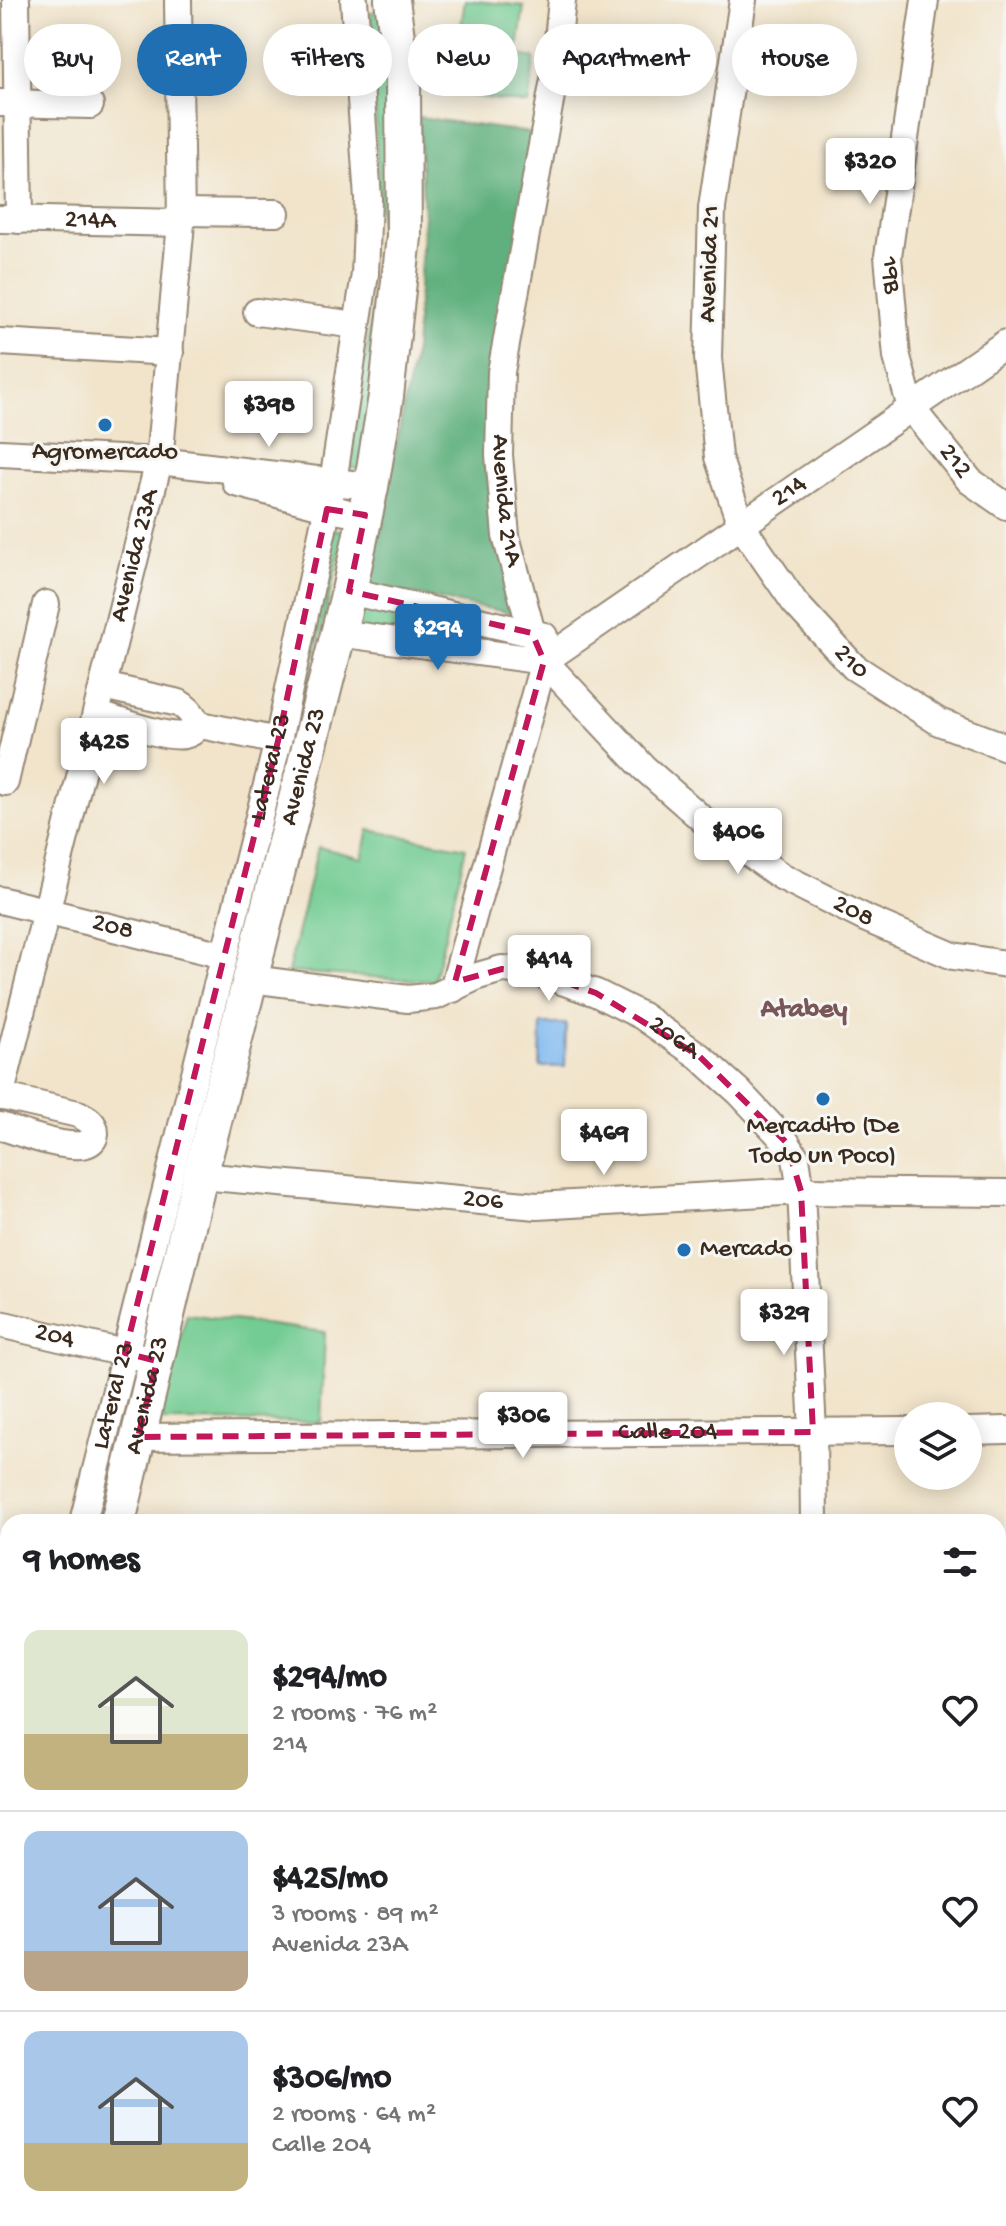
<!DOCTYPE html>
<meta charset="utf-8">
<style>
:root{--surface:#fff;--page:#f6f6f6;--text:#202124;--muted:#757577;--line:#e0e0e0;--accent:#1f6fb2}
body{margin:0;font-family:"Gochi Hand",sans-serif;background:var(--page);color:var(--text);height:100vh;display:flex;flex-direction:column;font-size:30px;white-space:nowrap}
*{box-sizing:border-box;margin:0}
p{font-size:26px;color:var(--muted)}
.icon{flex:none;width:44px;height:44px;fill:none;stroke:currentColor;stroke-width:2;stroke-linecap:round;stroke-linejoin:round}
.map{position:relative;flex:1;overflow:hidden}
.details{position:absolute;left:0px;top:1514px;width:1006px;height:712px;display:flex;flex-direction:column;background:var(--surface);border-radius:24px 24px 0 0;box-shadow:0 4px 20px #0003}
.details>*{flex:none}
.top-card{position:absolute;left:24px;top:24px;width:958px;height:72px;display:flex;gap:16px}
.fabs{position:absolute;left:894px;top:1402px;display:grid;gap:16px}
.fabs a{display:grid;place-items:center;width:88px;height:88px;border-radius:50%;background:var(--surface);box-shadow:0 4px 20px #0003;font-size:40px}
.price{position:absolute;translate:-50% -68px;padding:0 18px;border-radius:8px;background:#fff;color:#222;font-size:26px;line-height:52px;filter:drop-shadow(0 2px 4px #0008)}
.price::after{content:'';position:absolute;left:50%;top:48px;width:24px;height:18px;margin-left:-12px;background:inherit;clip-path:polygon(0 0,100% 0,50% 100%)}
.price.active{background:var(--accent);color:#fff}
ul{padding:0;list-style:none}
li{display:flex;align-items:center;gap:24px;height:200px;padding:0 24px}
li+li{border-top:2px solid var(--line)}
li span{display:grid;place-items:center;flex:none;width:224px;height:160px;border-radius:16px;color:#555}
li>.icon{margin-inline-start:auto}
span .icon{width:96px;height:96px;fill:#fffc;stroke-width:1}
li b{font-size:34px}
h2{display:flex;justify-content:space-between;align-items:center;height:96px;padding:0 24px;font-size:34px}
.tag{padding:0 28px;border-radius:36px;background:var(--surface);box-shadow:0 4px 20px #0003;font-size:28px;line-height:72px}
.tag.active{background:var(--accent);color:#fff}
.map>svg:first-child{display:block}
</style>
<div class="map">
<svg width="1006" height="2226" viewBox="0 0 1006 2226">
<rect width="100%" height="100%" fill="#f6f6f2"/>
<filter id="ink" filterUnits="userSpaceOnUse"><feTurbulence type="fractalNoise" baseFrequency=".0125" numOctaves="2"/><feDisplacementMap in="SourceGraphic" scale="16" xChannelSelector="R" yChannelSelector="G"/><feConvolveMatrix kernelMatrix="1 2 1 2 8 2 1 2 1" color-interpolation-filters="sRGB"/></filter>
<filter id="wash" filterUnits="userSpaceOnUse"><feTurbulence type="fractalNoise" baseFrequency=".006" numOctaves="4" result="noise"/><feDisplacementMap in="SourceGraphic" scale="32" xChannelSelector="R" yChannelSelector="G"/><feGaussianBlur stdDeviation="1.8" result="paint"/><feColorMatrix in="noise" values="0 0 0 0 0 0 0 0 0 0 0 0 0 0 0 0 0 1.4 0 .05"/><feComposite in="paint" operator="in"/></filter>
<g filter="url(#wash)">
<rect width="100%" height="100%" fill="#f1e4cb"/>
<path fill="#73cc93" stroke="#577b58" stroke-width="2" d="M465,0l59,6 -7,49 18,3 -7,46 -77,-11z
M385,11l8,214 -31,245 -13,-3 23,-156 8,-87 -9,-212z
M334,529l11,3 -196,810 -11,-2z
M360,602l168,38 4,14 -178,-26z
M369,830l97,18 -32,133 -146,-9 30,-125 44,11z
M187,1314l138,18 -4,90 -163,-1z"/>
<path fill="#5eb07d" stroke="#4c6d4e" stroke-width="2" d="M418,117l120,17 -44,234 22,246 -152,-29 17,-65 34,-170 9,-134z"/>
<path fill="#80b9f0" stroke="#5e7287" stroke-width="2" d="M541,1024h25l-1,43h-25z"/>
</g>
<g filter="url(#ink)">
<g fill="none" stroke-linecap="round" stroke-linejoin="round">
<g stroke="#968774" stroke-width="30">
<g id="minor">
<path d="M16,0l3,220"/>
<path id="s1" d="M562,0l-8,79 -53,293 -2,83 7,81 26,97 12,28 100,107 66,58 71,50 86,43 86,37 53,8"/>
<path id="s2" d="M743,0l-31,208 -4,150 10,99 23,68 54,78 59,64 85,55 67,25"/>
<path id="s3" d="M925,0l-37,256 9,101 14,51 59,73 36,25"/>
<path d="M0,103l90,2"/>
<path d="M180,212l96,1"/>
<path id="s4" d="M0,219l181,4"/>
<path d="M257,312l100,13"/>
<path d="M0,342l170,10"/>
<path d="M0,453l159,8 192,23"/>
<path d="M236,483l109,29"/>
<path d="M349,591l195,45"/>
<path id="s5" d="M338,633l206,28 462,-318"/>
<path d="M96,714c20,6 70,25 88,21 24,-5 7,-25 -5,-32l-76,-17"/>
<path d="M196,724l82,17"/>
<path d="M0,780l5,2 41,-178"/>
<path id="s6" d="M0,900l223,55"/>
<path id="s7" d="M251,979l157,20 28,-3 42,-20 24,-7 34,3 60,21 46,23 57,40 40,36 47,50 10,16 5,33 12,241 1,90"/>
<path d="M453,989l91,-328"/>
<path id="s8" d="M0,1097l159,-636 22,-238 -3,-223"/>
<path d="M0,1126c16,5 94,36 95,7 0,-11 -9,-15 -17,-19l-78,-18"/>
<path id="s9" d="M200,1176l337,30 264,-15 205,2"/>
<path id="s10" d="M0,1324l141,33"/>
<path d="M968,1431l38,-1"/>
<path id="s11" d="M138,1437l770,-6"/>
<path id="s12" d="M83,1522l195,-781 55,-259 32,-208 3,-75 -14,-199"/>
<path d="M0,1693l8,-1"/>
<path d="M998,1717l8,-1"/>
<path d="M998,2000l8,-1"/>
<path d="M998,2141l8,-9"/>
<path d="M857,2218l1,8"/>
<path d="M482,2226l1,-8"/>
</g>
</g>
<g stroke="#968774" stroke-width="38">
<g id="major">
<path id="s13" d="M118,1522l82,-346 149,-585 22,-104 15,-91 18,-159 -1,-155 -11,-82"/>
<path d="M0,2039l5,-57"/>
</g>
</g>
<use href="#minor" stroke="#fff" stroke-width="26"/>
<use href="#major" stroke="#fff" stroke-width="34"/>
</g>
</g>
<path fill="none" stroke="#c2185b" stroke-width="6" stroke-dasharray="16 10" stroke-linejoin="round" d="M327,509l38,6 -16,76 183,42 12,28 -89,321 47,-13 34,3 60,21 103,63 87,86 15,49 12,241 -675,5 19,-76 -32,-8 153,-612z"/>
<g fill="#1f6fb2" stroke="#f6f6f2" stroke-width="3">
<circle cx="105" cy="425" r="8"/>
<circle cx="823" cy="1099" r="8"/>
<circle cx="684" cy="1250" r="8"/>
</g>
<g text-anchor="middle" dominant-baseline="central" stroke-width="6" stroke-linejoin="round" paint-order="stroke">
<g font-size="26" fill="#3b2a1e" stroke="#f6f6f2">
<text stroke="none"><textPath href="#s4" startOffset="90">214A</textPath></text>
<text transform="translate(711 264) rotate(-88)">Avenida 21</text>
<text stroke="none"><textPath href="#s3" startOffset="278">19B</textPath></text>
<text stroke="none"><textPath href="#s3" startOffset="482">212</textPath></text>
<text stroke="none"><textPath href="#s5" startOffset="506">214</textPath></text>
<text stroke="none"><textPath href="#s1" startOffset="506">Avenida 21A</textPath></text>
<text stroke="none"><textPath href="#s8" startOffset="558">Avenida 23A</textPath></text>
<text stroke="none"><textPath href="#s2" startOffset="708">210</textPath></text>
<text stroke="none"><textPath href="#s12" startOffset="778">Lateral 23</textPath></text>
<text stroke="none"><textPath href="#s13" startOffset="778">Avenida 23</textPath></text>
<text stroke="none"><textPath href="#s1" startOffset="1074">208</textPath></text>
<text stroke="none"><textPath href="#s6" startOffset="116">208</textPath></text>
<text stroke="none"><textPath href="#s7" startOffset="446">206A</textPath></text>
<text stroke="none"><textPath href="#s9" startOffset="284">206</textPath></text>
<text stroke="none"><textPath href="#s10" startOffset="56">204</textPath></text>
<text stroke="none"><textPath href="#s12" startOffset="130">Lateral 23</textPath></text>
<text stroke="none"><textPath href="#s13" startOffset="130">Avenida 23</textPath></text>
<text stroke="none"><textPath href="#s11" startOffset="530">Calle 204</textPath></text>
</g>
<g font-size="26" fill="#3b2a1e" stroke="#f6f6f2">
<text x="105" y="453">Agromercado</text>
<text x="823" y="1127">Mercadito (De<tspan x="823" dy="30">Todo un Poco)</tspan></text>
<text x="700" y="1250" text-anchor="start">Mercado</text>
</g>
<g font-size="28" font-weight="bold" fill="#795758" stroke="#f6f6f2">
<text x="804" y="1010">Atabey</text>
</g>
</g>
</svg>
<div class="fabs">
<a><svg class="icon" aria-label="layers" viewBox="0 0 24 24"><path d="M12 4l9 5-9 5-9-5zM3 14l9 5 9-5"/></svg></a>
</div>
<b class="price" style="left:870px;top:206px">$320</b>
<b class="price" style="left:269px;top:449px">$398</b>
<b class="price active" style="left:438px;top:672px">$294</b>
<b class="price" style="left:104px;top:786px">$425</b>
<b class="price" style="left:738px;top:876px">$406</b>
<b class="price" style="left:549px;top:1003px">$414</b>
<b class="price" style="left:604px;top:1177px">$469</b>
<b class="price" style="left:784px;top:1357px">$329</b>
<b class="price" style="left:523px;top:1460px">$306</b>
<div class="top-card">
<a class="tag">Buy</a>
<a class="tag active">Rent</a>
<a class="tag">Filters</a>
<a class="tag">New</a>
<a class="tag">Apartment</a>
<a class="tag">House</a>
</div>
<section class="details">
<h2>9 homes<svg class="icon" aria-label="filters" viewBox="0 0 24 24"><path d="M4 7h16M4 17h16"/><circle cx="9" cy="7" r="2"/><circle cx="15" cy="17" r="2"/></svg></h2>
<ul>
<li><span style="background:linear-gradient(#dfe7d0 65%,#c2b280 0)"><svg class="icon" aria-label="home" viewBox="0 0 24 24"><path d="M3 11l9-7 9 7M6 9v11h12V9"/></svg></span><div><b>$294/mo</b><p>2 rooms · 76 m²</p><p>214</p></div><svg class="icon" aria-label="heart" viewBox="0 0 24 24"><path d="M12 20l-8-8c-3-5 5-10 8-4 3-6 11-1 8 4z"/></svg></li>
<li><span style="background:linear-gradient(#a9c7e8 75%,#b9a48a 0)"><svg class="icon" aria-label="home" viewBox="0 0 24 24"><path d="M3 11l9-7 9 7M6 9v11h12V9"/></svg></span><div><b>$425/mo</b><p>3 rooms · 89 m²</p><p>Avenida 23A</p></div><svg class="icon" aria-label="heart" viewBox="0 0 24 24"><path d="M12 20l-8-8c-3-5 5-10 8-4 3-6 11-1 8 4z"/></svg></li>
<li><span style="background:linear-gradient(#a9c7e8 70%,#c2b280 0)"><svg class="icon" aria-label="home" viewBox="0 0 24 24"><path d="M3 11l9-7 9 7M6 9v11h12V9"/></svg></span><div><b>$306/mo</b><p>2 rooms · 64 m²</p><p>Calle 204</p></div><svg class="icon" aria-label="heart" viewBox="0 0 24 24"><path d="M12 20l-8-8c-3-5 5-10 8-4 3-6 11-1 8 4z"/></svg></li>
</ul>
</section>
</div>
